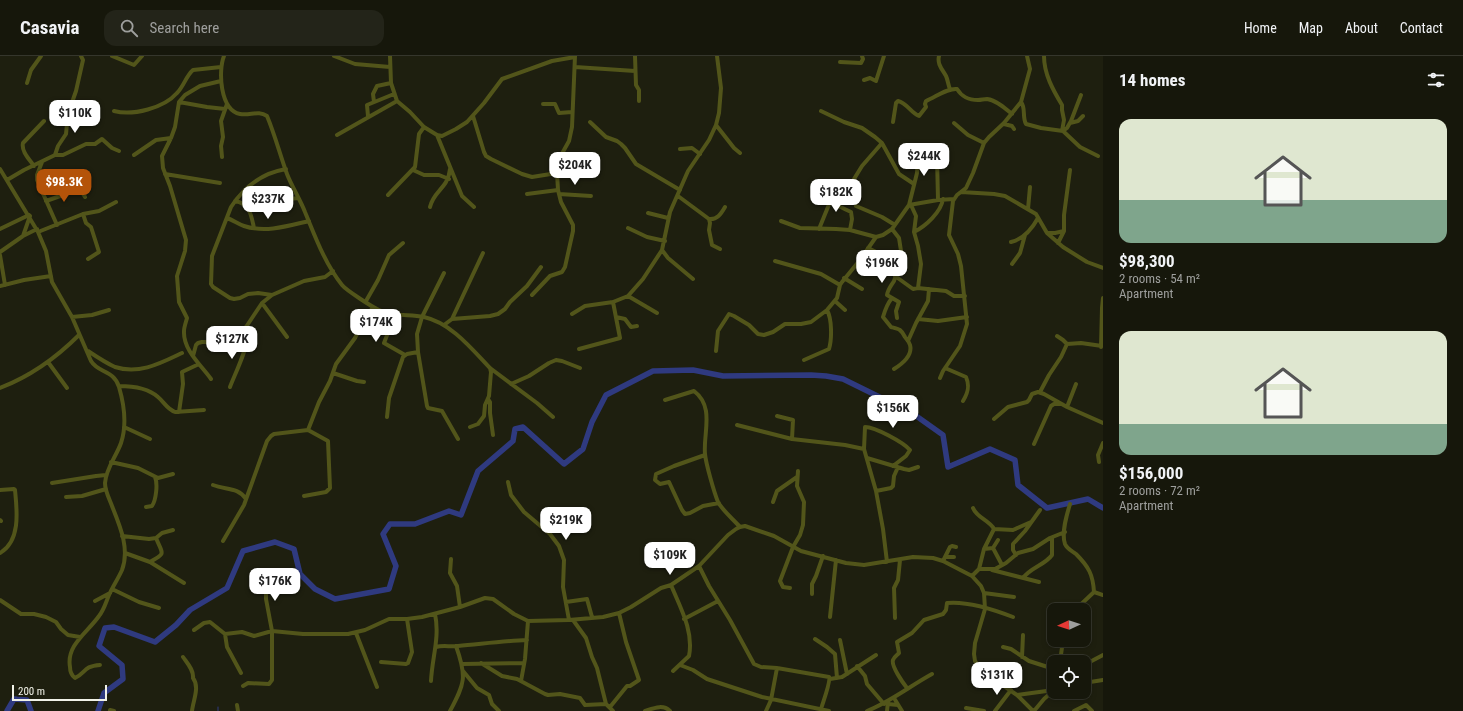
<!DOCTYPE html>
<meta charset="utf-8">
<style>
:root{--surface:#16170b;--page:#232419;--text:#f1f3f6;--muted:#9e9f9d;--line:#35362c;--accent:#b45309}
body{margin:0;font-family:"Roboto Condensed",sans-serif;background:var(--page);color:var(--text);height:100vh;display:flex;flex-direction:column;font-size:15px;white-space:nowrap}
*{box-sizing:border-box;margin:0}
p{font-size:13px;color:var(--muted)}
.icon{flex:none;width:22px;height:22px;fill:none;stroke:currentColor;stroke-width:2;stroke-linecap:round;stroke-linejoin:round}
.map{position:relative;flex:1;overflow:hidden}
.drawer{display:flex;flex-direction:column;background:var(--surface);width:360px}
.drawer>*{flex:none}
.needle{width:26px;rotate:267deg}
.controls{position:absolute;left:1047px;top:547px;display:grid;gap:8px}
.controls a{display:grid;place-items:center;width:44px;height:44px;border-radius:8px;background:var(--surface);box-shadow:0 2px 6px #0003,0 0 0 1px var(--line);font-size:20px}
.scale{position:absolute;left:12px;bottom:10px;width:95px;box-sizing:border-box;padding-left:4px;border:2px solid #f1f2e8;border-top:0;font-size:11px;line-height:14px;white-space:nowrap;color:#f1f2e8;-webkit-text-stroke:3px #1e1f0f;paint-order:stroke}
.price{position:absolute;translate:-50% -34px;padding:0 9px;border-radius:8px;background:#fff;color:#222;font-size:13px;line-height:26px;filter:drop-shadow(0 1px 2px #0008)}
.price::after{content:'';position:absolute;left:50%;top:24px;width:12px;height:9px;margin-left:-6px;background:inherit;clip-path:polygon(0 0,100% 0,50% 100%)}
.price.current{background:var(--accent);color:#fff}
ul{padding:0;list-style:none}
li{display:grid;align-content:center;gap:8px;height:212px;padding:0 16px}
li span{display:grid;place-items:center;height:124px;border-radius:12px;color:#555}
li>.icon{margin-inline-start:auto}
span .icon{width:72px;height:72px;fill:#fffc;stroke-width:1}
li b{font-size:17px}
h2{display:flex;justify-content:space-between;align-items:center;height:48px;padding:0 16px;font-size:17px}
header{display:flex;align-items:center;gap:24px;box-sizing:border-box;height:56px;padding:0 20px;background:var(--surface);border-bottom:1px solid var(--line)}
header strong{font-size:19px}
nav{display:flex;gap:22px;margin-inline-start:auto;font-size:14px}
.search{width:280px;height:36px;background:var(--page);display:flex;align-items:center;gap:10px;box-sizing:border-box;padding:0 14px;border-radius:12px;color:var(--muted);font-size:15px}
main{display:flex;flex:1;min-height:0}
.map>svg:first-child{display:block}
</style>
<header>
<strong>Casavia</strong>
<div class="search"><svg class="icon" aria-label="search" viewBox="0 0 24 24"><circle cx="10" cy="10" r="6"/><path d="M15 15l6 6"/></svg>Search here</div>
<nav><a>Home</a><a>Map</a><a>About</a><a>Contact</a></nav>
</header>
<main>
<div class="map">
<svg width="1103" height="655" viewBox="0 0 1103 655">
<rect width="100%" height="100%" fill="#1e1f0f"/>
<g fill="none" stroke-linecap="round" stroke-linejoin="round">
<path stroke="#2f3a80" stroke-width="1" d="M218,651v4"/>
<path stroke="#2f3a80" stroke-width="5.5" d="M7,655l7,-12 13,1 4,11
M98,655l6,-18 19,-14 -1,-14 -23,-19 6,-18 9,-1 41,15 21,-17 14,-15 37,-22 16,-37 32,-9 19,7 6,25 15,15 20,10 54,-10 7,-23 -13,-32 7,-10h25l34,-13 12,4 17,-44 35,-30 2,-12 8,-2 41,37 19,-15 9,-27 14,-27 47,-24 40,-1 30,6 88,-1 15,1 17,3 69,34 31,22 5,32 42,-18 25,11 3,25 29,23 41,-9 15,9"/>
<path stroke="#52551a" stroke-width="4" d="M112,0l22,9 8,-9
M224,0c-6,15 -4,54 16,58 10,2 18,-4 27,2 8,19 13,39 20,58 5,13 13,25 18,38 10,24 20,52 37,73 4,5 30,22 37,25 15,7 30,4 45,7 27,6 47,31 66,51l1,4 -2,24 -4,9 -1,11 -6,8 -8,3
M334,0l21,8 35,3
M390,0l1,27 6,18 13,11 14,15 13,8 5,1 14,-7 11,-7 17,-19 18,-24 50,-18 23,-4
M635,0l1,29 3,5v11
M939,0c-2,8 3,13 7,20 2,4 2,9 4,13
M1044,0c0,18 9,34 18,49v5l2,10 -2,11
M840,6l21,1 2,-4 -1,-3
M575,11l60,4
M864,24l6,-2 6,3 8,-25
M27,27l4,-13 10,-14
M179,46l28,5 18,2
M374,46l-1,-8 4,-8 14,-3
M1021,46c5,6 1,15 5,22l15,4 22,3 4,-3 4,-7 10,-26
M543,48h12l4,9 13,-1
M114,55c19,5 50,-3 63,-18 7,-7 9,-17 16,-23l28,-3
M821,55l23,11 18,6 13,9 7,6 17,31 15,10
M368,60l-1,-11 27,-11
M473,60l11,36 2,4 5,3 31,15 10,3 25,-4
M590,66l16,15 11,4 4,3 4,4 11,16 44,26
M893,66l3,-19 2,-2c9,2 13,12 21,15l7,-9 -1,-3 1,-3c10,-4 21,-13 31,-12 5,8 11,11 21,11 3,0 6,-1 9,-1 9,1 18,9 25,15
M954,67l14,12 16,8
M1070,67l8,-2 5,-5
M1004,68l8,2 2,3
M716,69l18,23 6,5
M1063,75l17,16 18,9
M337,79l60,-34
M437,79l25,61 12,11
M680,93l12,-1 8,6
M55,99h8l23,-11h9l7,-5 10,9 7,3
M134,99l22,-15 15,-2
M222,101l-1,-11 2,-9 -2,-16 6,-17
M937,101l1,43
M42,106l-5,13v5l20,45
M34,110c-5,-7 -13,-15 -11,-23l21,-22
M0,113l38,63 8,19 6,31 20,35 19,44c7,12 23,9 28,26 5,17 8,38 2,56 -5,14 -15,25 -16,40 0,8 4,15 7,23 8,20 18,43 10,64 -4,9 -9,16 -13,25 -3,7 -5,15 -10,21 -11,16 -33,29 -29,51 0,4 1,8 5,11 11,-5 8,-12 25,-13
M413,114l11,5h15l10,4
M165,118l55,9
M854,123l8,-13 20,-23
M7,124l17,-10 31,-15 3,-9 8,-12 2,-20 8,-23 7,-31 -2,-4
M813,136l15,6 2,4 -11,27
M961,136l33,2 11,2 31,18 11,19 16,14 24,15 16,6
M527,138l31,-4
M559,138l32,2
M388,139l27,-28 4,-33 5,-7
M678,140l31,23c8,1 12,-5 16,-12
M46,145l34,-12 5,8
M235,145c15,3 16,13 19,27
M830,146l21,10 1,7 -2,11
M245,148l53,-6
M909,149l8,-32 2,-27
M911,149l5,11 -2,16 4,14 3,18 -3,24
M856,150l26,11 13,8
M430,151c4,-17 18,-18 20,-38
M1028,153l2,-22
M648,157l20,5
M83,158l3,9 5,4 8,25 -11,7
M227,162c6,2 11,6 17,8 21,7 44,0 65,-5
M709,163l1,4 -1,7 3,15 8,4
M781,165l19,7 36,1 14,1 26,7
M628,172l19,9 18,4
M0,173l29,-14
M892,173l7,9 2,13
M38,176l45,-18 16,-3 17,-9
M914,176c12,-6 27,-20 29,-33
M1048,177h7l9,-2
M23,180l7,-20
M1011,186c13,-3 21,-13 27,-24
M1058,187l6,-12v-16l6,-45
M868,192c13,7 34,13 26,33 -3,5 -6,8 -7,14l12,7 -3,9 1,7
M662,194l6,8 25,21
M0,196l23,-16 14,-7
M0,199l5,30
M775,205l46,13 19,11
M1012,208l8,-11 5,-18
M444,217l-22,44 -5,17 1,18 9,54 1,2 14,3 16,28
M895,220l18,13 5,-1 28,3 8,5h11
M844,222l18,11
M0,230l24,-6 27,-4
M272,239l-14,-2 -10,1 -8,4 -6,1 -4,-1 -17,-11 -2,-3 1,-28 19,-49c13,-20 31,-34 55,-38
M532,239l18,-19 12,-4 3,-5 8,-36v-6l-12,-23 -3,-12 -1,-17 2,-14 10,-18 3,-14 3,-71
M628,240l29,17
M892,242c-5,6 -7,12 -9,19l8,10c8,2 10,2 14,10 2,3 4,4 5,8 3,11 -8,19 -16,24
M366,245l12,-21 11,-25 14,-12
M835,245l10,9
M262,247l25,34
M572,258l13,-8 28,-4 15,-6 15,-17 19,-29 8,-38 18,-41 21,-31 7,-15 3,-12 2,-25 -4,-32
M395,259l-11,28 21,12
M72,261l20,-2 17,-5
M616,261l9,2 6,8 6,-1
M452,263l31,-66
M918,263l20,2 29,-4
M444,269l8,-6 38,-3 8,-2 7,-5 5,-7 17,-16 14,-19
M908,285l8,-18 12,-22 1,-12
M1067,288l14,-1 21,3
M1101,291l1,-39 1,-10
M579,293l41,-11 -7,-36
M88,295c9,6 18,12 27,16 24,8 46,-4 67,-14
M716,295l2,-20 11,-17 5,2 15,9 9,9 6,1 9,-3 12,-8h16l10,-2 16,-12 10,-12 3,-13 2,-3 18,-22 16,-23 7,-2 9,-6 17,-24 29,-5 16,-1
M193,300l3,-11 2,-2 4,-1h20l12,-5 8,-6 4,-4 16,-24 10,-8 32,-14 21,-4 8,-6
M804,304l25,-11c3,-10 3,-30 -2,-39
M48,306l19,26
M490,312l47,35 16,14
M945,312l21,9c4,9 2,16 -3,24
M333,317l24,8 7,1
M940,322l3,-7 17,-25 7,-22 -6,-58 -3,-12 -9,-19 4,-34 4,-6 9,-7 7,-15 11,-30 5,-6 15,-14 17,-21 9,-33 -3,-13
M211,323c-10,-14 -28,-29 -27,-48 0,-4 2,-9 3,-13l-8,-16 -2,-26 8,-25 1,-11 -16,-54 -7,-18 -1,-12 9,-18 4,-11 4,-25 6,-7 15,-9 21,-5
M511,328l18,-8 20,-13 7,-3 6,1 18,7
M119,330c13,0 29,2 39,11 6,5 9,12 17,15l29,-2
M230,331c4,-11 19,-41 17,-52l-5,-4
M0,332c31,-12 56,-30 79,-53
M1040,336l9,-17 12,-18 6,-13 -4,-4 -6,-4
M488,343l2,3v11l3,22
M665,344l29,-9c21,16 9,42 11,63 1,10 9,38 13,48 5,9 15,17 22,25
M1067,351l9,-23
M179,356l4,-28 -1,-12 17,-8
M777,360l16,4 -1,19
M387,361l2,-19 14,-41 4,-3 11,-2
M994,363l14,-12 19,-5 2,-2 3,-6 6,-2 6,2 23,13 36,16
M737,369l55,14 53,6 19,4 12,42 7,38 4,33
M124,371l26,12
M1034,388l17,-38 3,-2h8
M864,393l1,-22c10,0 38,15 45,23l-4,6 -13,10
M705,399l-31,11 -18,8 -1,6 5,4 9,-2 13,28 3,4 5,-1 13,-7 16,-3
M867,402l37,11 5,1 9,-3
M111,406l27,6 20,10 15,-4
M1099,406l-1,-7 5,-12
M508,426l3,13 13,17 26,22 9,12 5,14 -1,27 6,33
M52,427l44,-7 10,-1
M213,429c13,5 25,2 33,14
M0,434l14,-1 1,1c2,20 6,51 -15,63
M876,435l15,-3 2,-2 1,-10 4,-9
M304,440l22,-4 4,-4 -2,-47 -20,-11
M66,441l16,-1 24,-7
M773,446l4,-11 20,-14
M1070,448c-3,10 -9,29 -5,40 2,5 7,7 11,10 13,13 17,21 18,38l-19,18
M146,451l6,-1c4,-6 6,-22 3,-29
M973,452c4,10 16,12 21,21
M0,464l1,1
M122,480l27,3 7,-1 6,-5 11,-3
M223,485l21,-36 23,-64 4,-5 3,-2 34,-4 11,-28 11,-21 6,-17 19,-26 7,-14 11,-17
M993,492l9,17
M984,493l9,-1 5,-8
M125,497l25,9 34,21
M1016,499l-3,-5v-6l12,-13 15,-21
M945,501h9
M451,503l-1,14 7,13 3,21
M943,505l7,-14 2,-1 4,1
M150,506c16,-9 13,-7 6,-24
M699,510l10,20 21,34 24,44 7,3 16,1 52,9c2,4 -6,25 -8,32
M979,513h16l11,-6 12,-10 15,-4 17,-11 15,-6
M992,514l47,12
M972,520l7,-7 5,-20 10,-20 19,1 18,-8
M1023,522c8,-11 22,-13 29,-23v-17
M671,529c9,22 23,46 18,71l-16,15
M790,532l-7,-1 -3,-6 13,-34 7,-12 3,-10 1,-23 -7,-16 1,-15
M112,533l27,13 20,6
M1094,536l9,3
M984,537l30,4
M812,538v-10l4,-8 7,-20
M0,544l21,14h13l12,3 10,5 5,7 7,6 12,2
M95,545l15,-8
M566,546l21,-3 5,18
M830,561l6,-57
M895,562l-1,-30 4,-8 2,-20
M684,563l34,-18
M573,564l13,18 6,19 5,11 9,36
M194,574l10,-7 6,-1 15,12 17,-2 12,4 18,-5 31,3h45l17,-4 24,-11h18l15,-2 38,-10 25,-9 8,1 21,15 14,7 41,-1 34,-3 16,-4 12,-6 30,-19 10,-3 28,-19 29,-31 8,-6 4,-2 5,-1 29,10 27,15 45,12 18,2 49,-8 20,1 10,3 29,15 9,10 3,7 1,16 -10,34 -1,11 1,7 5,7 8,7 29,20 16,16
M356,577l21,54
M225,578l2,13 14,26
M815,583l12,8 8,7 2,24
M840,584l7,34
M436,591c7,-2 14,0 22,-1 23,-2 46,-5 69,-6
M1003,591l8,2 18,12 25,8
M183,601c4,6 11,13 10,21 7,9 0,23 -1,33
M1022,601l1,-22
M381,606l25,2 2,-1 4,-11 -5,-33
M1060,606l3,-22
M481,607l21,13 15,3 28,15 3,1 12,-1 20,4 5,7 21,-1 7,7
M462,608l62,-1
M680,609l13,5 14,9 55,18 67,14
M1084,609l19,-10
M857,610l8,10 2,8 17,20
M463,615l14,17 12,7 3,9 7,7
M830,623l12,-2 34,-22
M431,625c1,-23 9,-44 4,-67
M521,625l4,-22 3,-38
M1084,627l19,-3
M243,630l5,-3 21,1 3,-4v-49l-6,-32v-26
M907,632c-4,-5 -16,-22 -14,-28 1,-3 4,-5 6,-7l-2,-11 15,-9 12,-13 19,-6 3,-4 1,-7c20,-2 48,7 66,14
M1017,639l37,-5
M894,642l8,13
M888,648l10,1
M237,649l1,6
M610,651l17,-21h3l9,-6 -13,-38 -7,-29
M966,652l18,3
M110,654l4,1
M450,655c15,-28 17,-34 6,-65
M645,655c9,-3 18,-7 25,0
M766,655l5,-11 6,-32
M867,655c23,-9 43,-25 65,-37
M887,655l1,-9
M995,655l16,-21
M1034,655l10,-12 10,-9
M1074,655l12,-6 6,6"/>
</g>
</svg>
<div class="controls">
<a><svg class="needle" viewBox="-14 -14 28 28"><path d="M0-13l5 13h-10z" fill="#e53935"/><path d="M0 13l5-13h-10z" fill="#9e9f9d"/></svg></a>
<a><svg class="icon" aria-label="locate" viewBox="0 0 24 24"><circle cx="12" cy="12" r="6"/><path d="M12 2v4M12 18v4M2 12h4M18 12h4"/></svg></a>
</div>
<div class="scale">200 m</div>
<b class="price" style="left:75px;top:78px">$110K</b>
<b class="price" style="left:924px;top:121px">$244K</b>
<b class="price" style="left:575px;top:130px">$204K</b>
<b class="price current" style="left:64px;top:147px">$98.3K</b>
<b class="price" style="left:836px;top:157px">$182K</b>
<b class="price" style="left:268px;top:164px">$237K</b>
<b class="price" style="left:882px;top:228px">$196K</b>
<b class="price" style="left:376px;top:287px">$174K</b>
<b class="price" style="left:232px;top:304px">$127K</b>
<b class="price" style="left:893px;top:373px">$156K</b>
<b class="price" style="left:566px;top:485px">$219K</b>
<b class="price" style="left:670px;top:520px">$109K</b>
<b class="price" style="left:275px;top:546px">$176K</b>
<b class="price" style="left:997px;top:640px">$131K</b>
</div>
<section class="drawer">
<h2>14 homes<svg class="icon" aria-label="filters" viewBox="0 0 24 24"><path d="M4 7h16M4 17h16"/><circle cx="9" cy="7" r="2"/><circle cx="15" cy="17" r="2"/></svg></h2>
<ul>
<li><span style="background:linear-gradient(#dfe7d0 65%,#7fa58c 0)"><svg class="icon" aria-label="home" viewBox="0 0 24 24"><path d="M3 11l9-7 9 7M6 9v11h12V9"/></svg></span><div><b>$98,300</b><p>2 rooms · 54 m²</p><p>Apartment</p></div></li>
<li><span style="background:linear-gradient(#dfe7d0 75%,#7fa58c 0)"><svg class="icon" aria-label="home" viewBox="0 0 24 24"><path d="M3 11l9-7 9 7M6 9v11h12V9"/></svg></span><div><b>$156,000</b><p>2 rooms · 72 m²</p><p>Apartment</p></div></li>
</ul>
</section>
</main>
